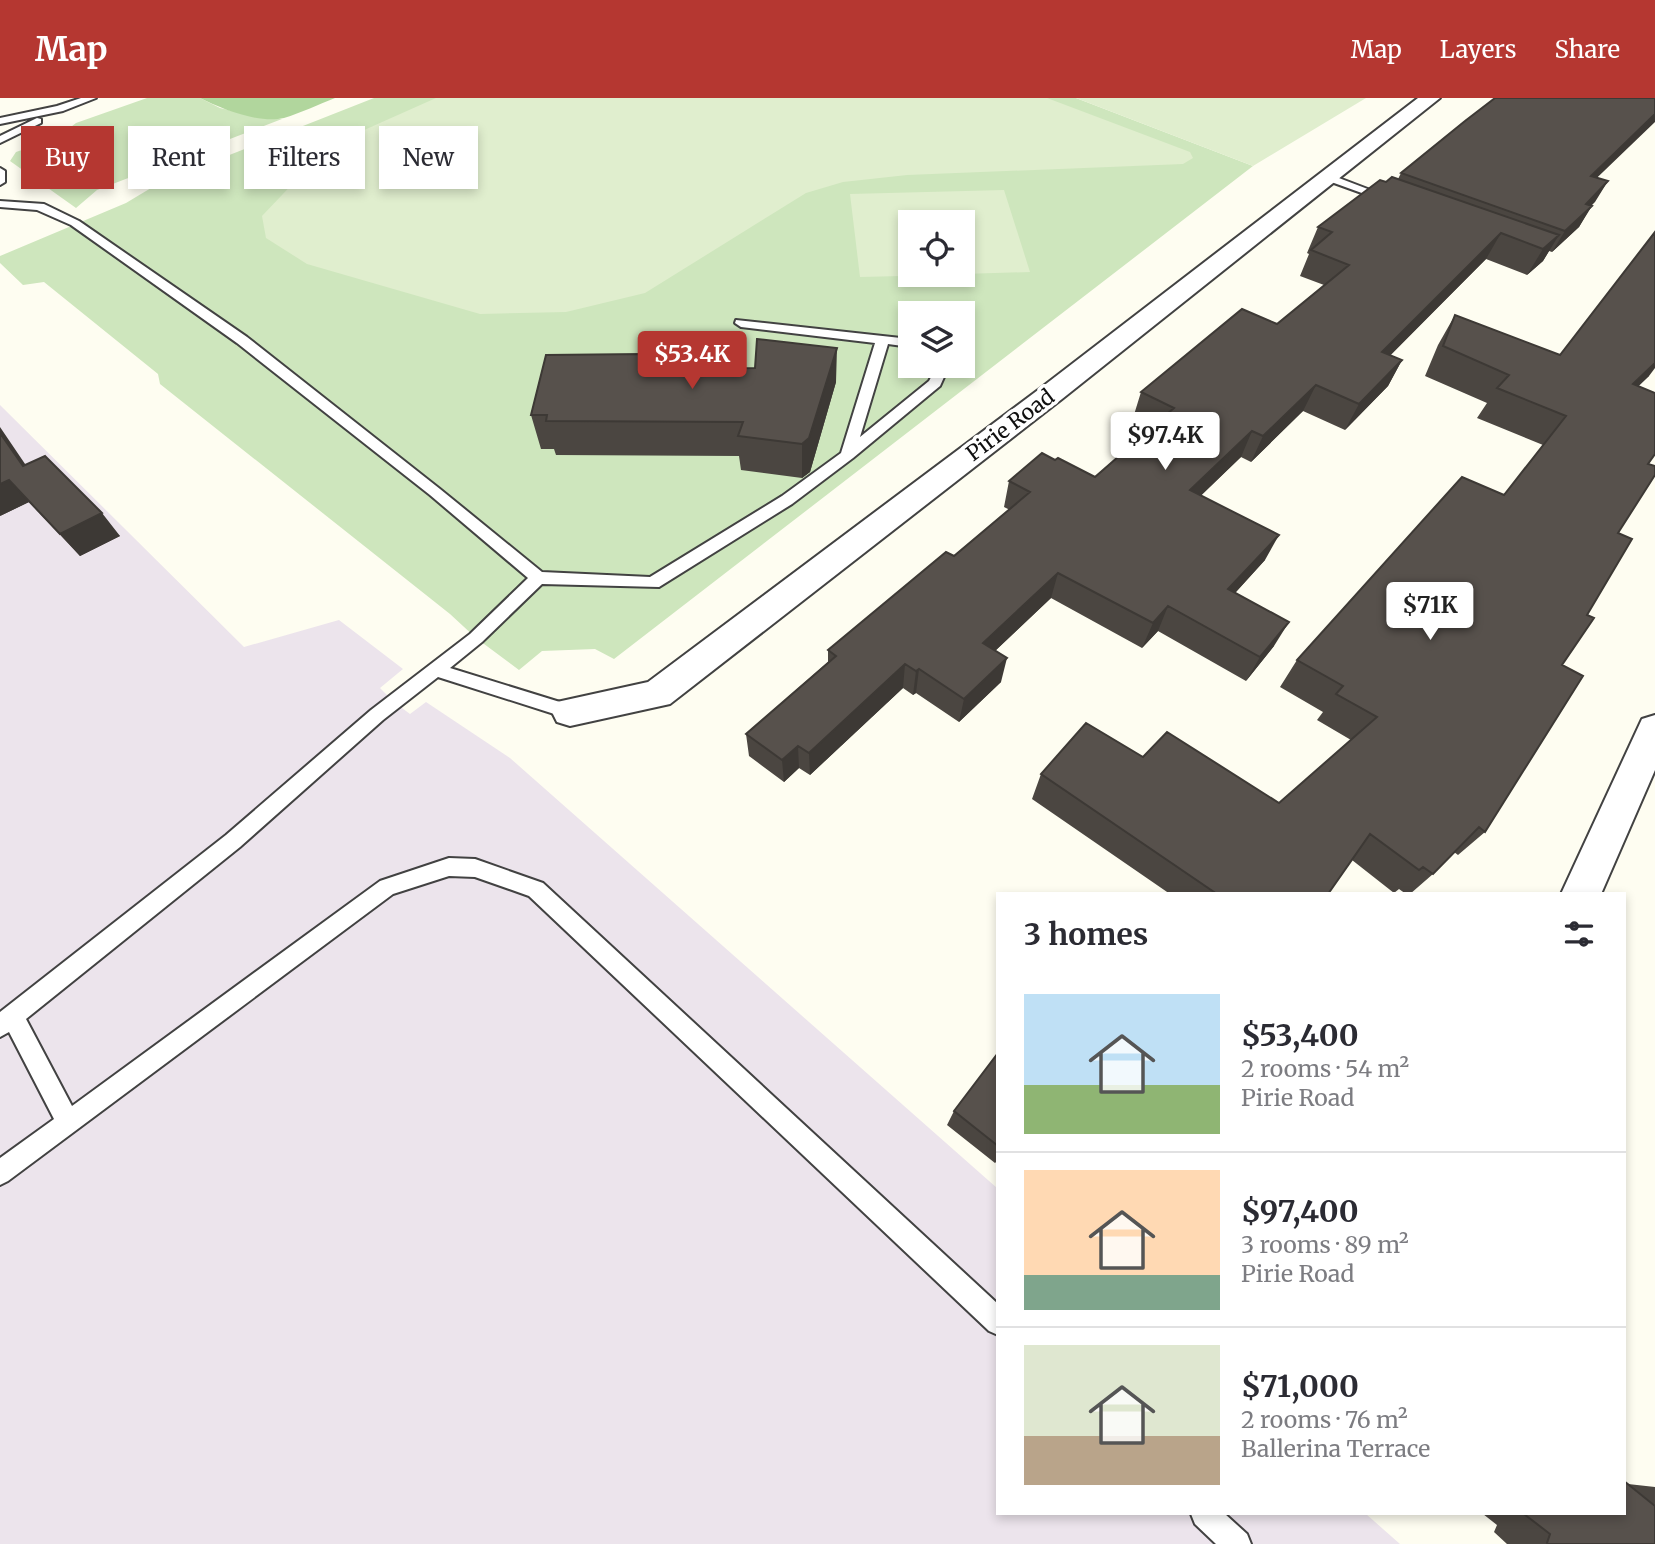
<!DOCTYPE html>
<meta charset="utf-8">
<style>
:root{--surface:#fff;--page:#f7f7f7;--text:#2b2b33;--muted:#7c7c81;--line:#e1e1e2;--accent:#b53731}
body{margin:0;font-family:Merriweather,serif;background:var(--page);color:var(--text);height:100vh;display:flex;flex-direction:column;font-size:26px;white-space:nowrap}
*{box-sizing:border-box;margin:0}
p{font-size:23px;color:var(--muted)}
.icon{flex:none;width:38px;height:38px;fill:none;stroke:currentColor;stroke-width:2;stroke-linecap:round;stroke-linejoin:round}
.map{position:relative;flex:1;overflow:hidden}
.details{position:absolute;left:996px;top:794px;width:630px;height:623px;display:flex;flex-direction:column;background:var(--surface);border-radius:0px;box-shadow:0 4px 10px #0003}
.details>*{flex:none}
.hud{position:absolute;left:21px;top:28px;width:665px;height:63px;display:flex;gap:14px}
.fabs{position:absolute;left:898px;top:112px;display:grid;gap:14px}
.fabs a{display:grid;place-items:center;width:77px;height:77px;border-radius:0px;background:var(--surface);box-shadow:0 4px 10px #0003;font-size:35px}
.price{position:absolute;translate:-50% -60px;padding:0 16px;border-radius:7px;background:#fff;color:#222;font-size:23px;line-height:46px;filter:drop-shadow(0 2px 4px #0008)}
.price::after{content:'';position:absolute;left:50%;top:42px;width:21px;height:16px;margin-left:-10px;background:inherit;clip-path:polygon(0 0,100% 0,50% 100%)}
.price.selected{background:var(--accent);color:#fff}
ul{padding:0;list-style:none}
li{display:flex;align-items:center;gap:21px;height:175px;padding:0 28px}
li+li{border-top:2px solid var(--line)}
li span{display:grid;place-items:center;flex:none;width:196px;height:140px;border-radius:0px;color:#555}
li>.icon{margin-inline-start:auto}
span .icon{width:84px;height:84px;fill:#fffc;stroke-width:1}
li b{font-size:30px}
h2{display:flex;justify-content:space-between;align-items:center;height:84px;padding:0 28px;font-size:30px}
.pill{padding:0 24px;border-radius:0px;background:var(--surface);box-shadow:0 4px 10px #0003;font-size:24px;line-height:63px}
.pill.selected{background:var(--accent);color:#fff}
header{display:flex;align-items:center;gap:42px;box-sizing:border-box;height:98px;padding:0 35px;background:var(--accent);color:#fff}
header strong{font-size:33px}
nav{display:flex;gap:38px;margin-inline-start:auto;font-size:24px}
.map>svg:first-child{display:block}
</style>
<header>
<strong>Map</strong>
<nav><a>Map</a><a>Layers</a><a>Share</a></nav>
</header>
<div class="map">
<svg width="1655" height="1446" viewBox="0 0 1655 1446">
<rect width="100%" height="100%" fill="#fefdf1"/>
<path fill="#ece4ec" d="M0,307l244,242 95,-27 64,49 -23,19 14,14 16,12 16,-12 84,56 487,430 1,326h368l34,30h-1400z"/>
<path fill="#cee6bd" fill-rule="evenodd" d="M147,0h53l20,10 38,9 24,2 -185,71 -21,18 -66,-47 6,-9 41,-14 19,-15z
M374,0h702l177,68 -639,493 -19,-10 -53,2 -23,19 -43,-32 -26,-24 -290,-230 -2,-10 -114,-92 -21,3 -23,-22v-7l126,-53 35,-21zM910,124h52v53h-52zM910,215h52v53h-52z"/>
<path fill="#b1d69d" d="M200,0h135c-16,6 -34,15 -51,20 -25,6 -62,-9 -84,-20z"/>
<path fill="#e0eece" d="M436,0h611l143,54 3,6 -10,6 -276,11 -64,7 -37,11 -161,100 -79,19 -86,2 -173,-50 -41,-26 -4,-22 40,-42 51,-39z
M1076,0h290l-113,68z
M1004,92l26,82 -67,2 -1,-52h-52v53h33l-83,2 -10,-83z"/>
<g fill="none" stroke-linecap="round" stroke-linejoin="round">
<g stroke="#424242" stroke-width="4">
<path id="service" d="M81,0h15l-33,13 -63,13v-6l57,-12z
M37,20l4,1v4l-41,20v-7z
M0,70l5,3v11l-5,3z
M1323,77h8l63,24 -10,2 -61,-22z
M0,103l44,3 35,17 168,116 193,152 102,83 108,5 132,-81 59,-43 34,-110 -134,-16 -6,-4 1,-3 174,19v8l-22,-3 -28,93 69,-56 8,-15h12l-9,20 -87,72 -61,46 -133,83 -117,-3 -60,58 -32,26 126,39 3,5 -3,5 -6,2 -132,-42 -55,43 -143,127 -214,172 46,87 308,-225 69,-23 26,1 68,24 455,421v31l-9,-4 -460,-435 -54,-19 -26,-1 -56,18 -385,287 -8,4v-27l54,-39 -45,-87 -9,5v-25l226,-177 145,-125 99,-76 58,-56 -98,-83 -193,-152 -166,-118 -34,-15 -37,-3z
M1191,1416h34l22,20 4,10h-35l-21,-20z"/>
</g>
<g stroke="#424242" stroke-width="4">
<path id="minor" d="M1418,0h22l-378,301 -392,305 -100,22 -13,-4 -5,-10 5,-10 91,-20 394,-295z
M1655,617v55l-54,124h-40l81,-175z"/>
</g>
<use href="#service" fill="#fff" fill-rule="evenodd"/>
<use href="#minor" fill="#fff" fill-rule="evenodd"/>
</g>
<path fill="#4b4641" d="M1401,75l196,5 11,3 -17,25 -12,21 -27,25 -3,-1 -6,10 -16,14 -41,-16 -96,96 12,5 -14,26 -43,44 -42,-19 -52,51 -10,-5 -40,38 64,65 -30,33 39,53 -28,35 -88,-50 -16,17 -91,-50 -56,53 6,31 -42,40 -43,-29 -3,2 -10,-7 -93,87 -11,-7 -15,14 -35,-26 -3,-22 82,-72v-12l126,-94 56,-46 -6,-3 5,-26 46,-21 40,17 57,-50 -19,-9 8,-26 136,-68 47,-39 -24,-9 9,-22 -2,-1 11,-26 68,-45 12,-3z
M1455,217l105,40 89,21 -11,10 10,78 -30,69 -31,82 -25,50 -77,167 -27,23 -4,-3 -21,22 -23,20h-4l-7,-5 -5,4 -42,-33 -24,34h-158l-138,-95 9,-25 102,-17 136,46 72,-63 -34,-20 6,-8 -43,-25 17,-27 207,-165 39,-50 -66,-27 10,-15 -62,-27 13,-31z
M643,256l2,16 191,12 -26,90 -8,6 -61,-8 -2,-14 -183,-1 -2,-6h-13l-10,-34z
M26,367l94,71 -40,20 -51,-54 -29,14z
M998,955v107l-3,3 -48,-38 7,-14z
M1628,1386l27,3v57h-148l-13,-12 3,-7 -14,-11h141z"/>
<path fill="#3d3935" d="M1655,16v8l-77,74 13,-20z
M1608,83l-13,21 -17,17 14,-13 -13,21 -27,25 13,-21 21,-27z
M1501,135l-15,26 -118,119 14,-26z
M1559,137l-16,26 -16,14 16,-26z
M837,250l-1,34 -26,90 -8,6v-34z
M643,256l6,35 -9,-19z
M1402,262l-14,26 -43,44 14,-26z
M1655,265v5l-6,8 -39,38 23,-30z
M1316,287l-13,26 -52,51 12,-26z
M0,329l42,62 -19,-23 -23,-33z
M1252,333l-11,26 -61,59 10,-26z
M9,382l20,22 -29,14v-32z
M102,415l18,23 -40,20 -20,-22z
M1279,437l-14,25 -49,54 12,-25z
M1058,475l-7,25 -73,69 5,-24z
M1168,508l-10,25 -16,17 11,-25z
M1289,524l-15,24 -28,35 14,-24z
M1007,560l-6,24 -42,40 5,-23z
M905,566l-2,24 -93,87 -1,-22z
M919,571l-3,24 -3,2 3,-24z
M798,648l1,22 -15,14 -2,-22z"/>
<path fill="#57514c" stroke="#3d3935" stroke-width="2" d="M1495,0h160v16l-64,62 17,5 -22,23 6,2 -27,25 -164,-58 64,-52z
M1392,79l167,58 -16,14 -42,-16 -119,119 20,8 -43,44 -43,-19 -53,51 -11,-5 -62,59 89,45 -51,54 61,33 -29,35 -92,-51 -15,17 -95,-50 -75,70 24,15 -43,41 -45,-30 -3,2 -11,-7 -96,89 -11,-7 -16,14 -36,-26 90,-78 -8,-6 118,-98 8,4 76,-64 -21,-11 33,-28 13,7 3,-2 37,19 79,-69 -33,-16 101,-83 35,15 72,-59 -38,-15 21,-18 -14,-5 62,-47 6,2z
M1655,134v131l-22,21 22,9v61l-7,10 7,2v9l-37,58 14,6 -45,76 7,3 -32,47 21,11 -98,156 -6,-5 -46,47 -10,-7 -4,3 -49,-36 -42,60h-111l-176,-120 45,-51 57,34 24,-25 112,71 98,-86 -41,-23 7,-8 -46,-26 165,-183 42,18 62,-79 -69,-28 12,-13 -66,-29 12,-31 105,40z
M757,241l80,9 -28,90 -7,6 -64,-8 5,-14 -197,-1 1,-6h-16l15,-60 97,-1 -3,16 115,-2z
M0,335l23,33 22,-10 57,57 -42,21 -51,-54 -9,4z
M998,955v93l-44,-35z
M1624,1383l31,25v38h-107l-1,-1 3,-9 -26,-20h100z"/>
<g text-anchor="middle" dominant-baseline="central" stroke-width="7" stroke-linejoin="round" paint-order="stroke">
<g font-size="21" fill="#0f0f0f" stroke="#fff">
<text transform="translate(1010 327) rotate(-37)">Pirie Road</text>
</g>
</g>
</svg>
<div class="fabs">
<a><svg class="icon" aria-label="locate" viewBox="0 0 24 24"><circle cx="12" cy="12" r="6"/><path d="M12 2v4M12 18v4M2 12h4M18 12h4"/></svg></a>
<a><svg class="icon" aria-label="layers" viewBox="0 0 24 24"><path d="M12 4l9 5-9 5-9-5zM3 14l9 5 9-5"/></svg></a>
</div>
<b class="price selected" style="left:692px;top:293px">$53.4K</b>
<b class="price" style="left:1165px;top:374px">$97.4K</b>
<b class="price" style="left:1430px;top:544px">$71K</b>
<div class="hud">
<a class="pill selected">Buy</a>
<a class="pill">Rent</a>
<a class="pill">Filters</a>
<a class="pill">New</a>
</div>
<section class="details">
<h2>3 homes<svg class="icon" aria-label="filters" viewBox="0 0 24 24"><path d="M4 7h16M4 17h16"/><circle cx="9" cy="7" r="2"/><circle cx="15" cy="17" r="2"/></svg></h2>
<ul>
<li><span style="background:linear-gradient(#bfe0f5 65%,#8fb573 0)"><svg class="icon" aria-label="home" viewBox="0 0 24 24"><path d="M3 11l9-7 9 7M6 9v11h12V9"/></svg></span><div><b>$53,400</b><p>2 rooms · 54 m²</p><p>Pirie Road</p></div></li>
<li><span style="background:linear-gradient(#ffd9b3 75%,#7fa58c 0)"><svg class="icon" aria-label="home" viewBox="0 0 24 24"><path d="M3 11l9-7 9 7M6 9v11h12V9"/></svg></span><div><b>$97,400</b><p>3 rooms · 89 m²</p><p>Pirie Road</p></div></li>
<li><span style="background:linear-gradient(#dfe7d0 65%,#b9a48a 0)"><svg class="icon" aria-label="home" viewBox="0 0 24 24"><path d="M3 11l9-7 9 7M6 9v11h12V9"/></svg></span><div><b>$71,000</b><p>2 rooms · 76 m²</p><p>Ballerina Terrace</p></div></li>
</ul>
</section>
</div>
